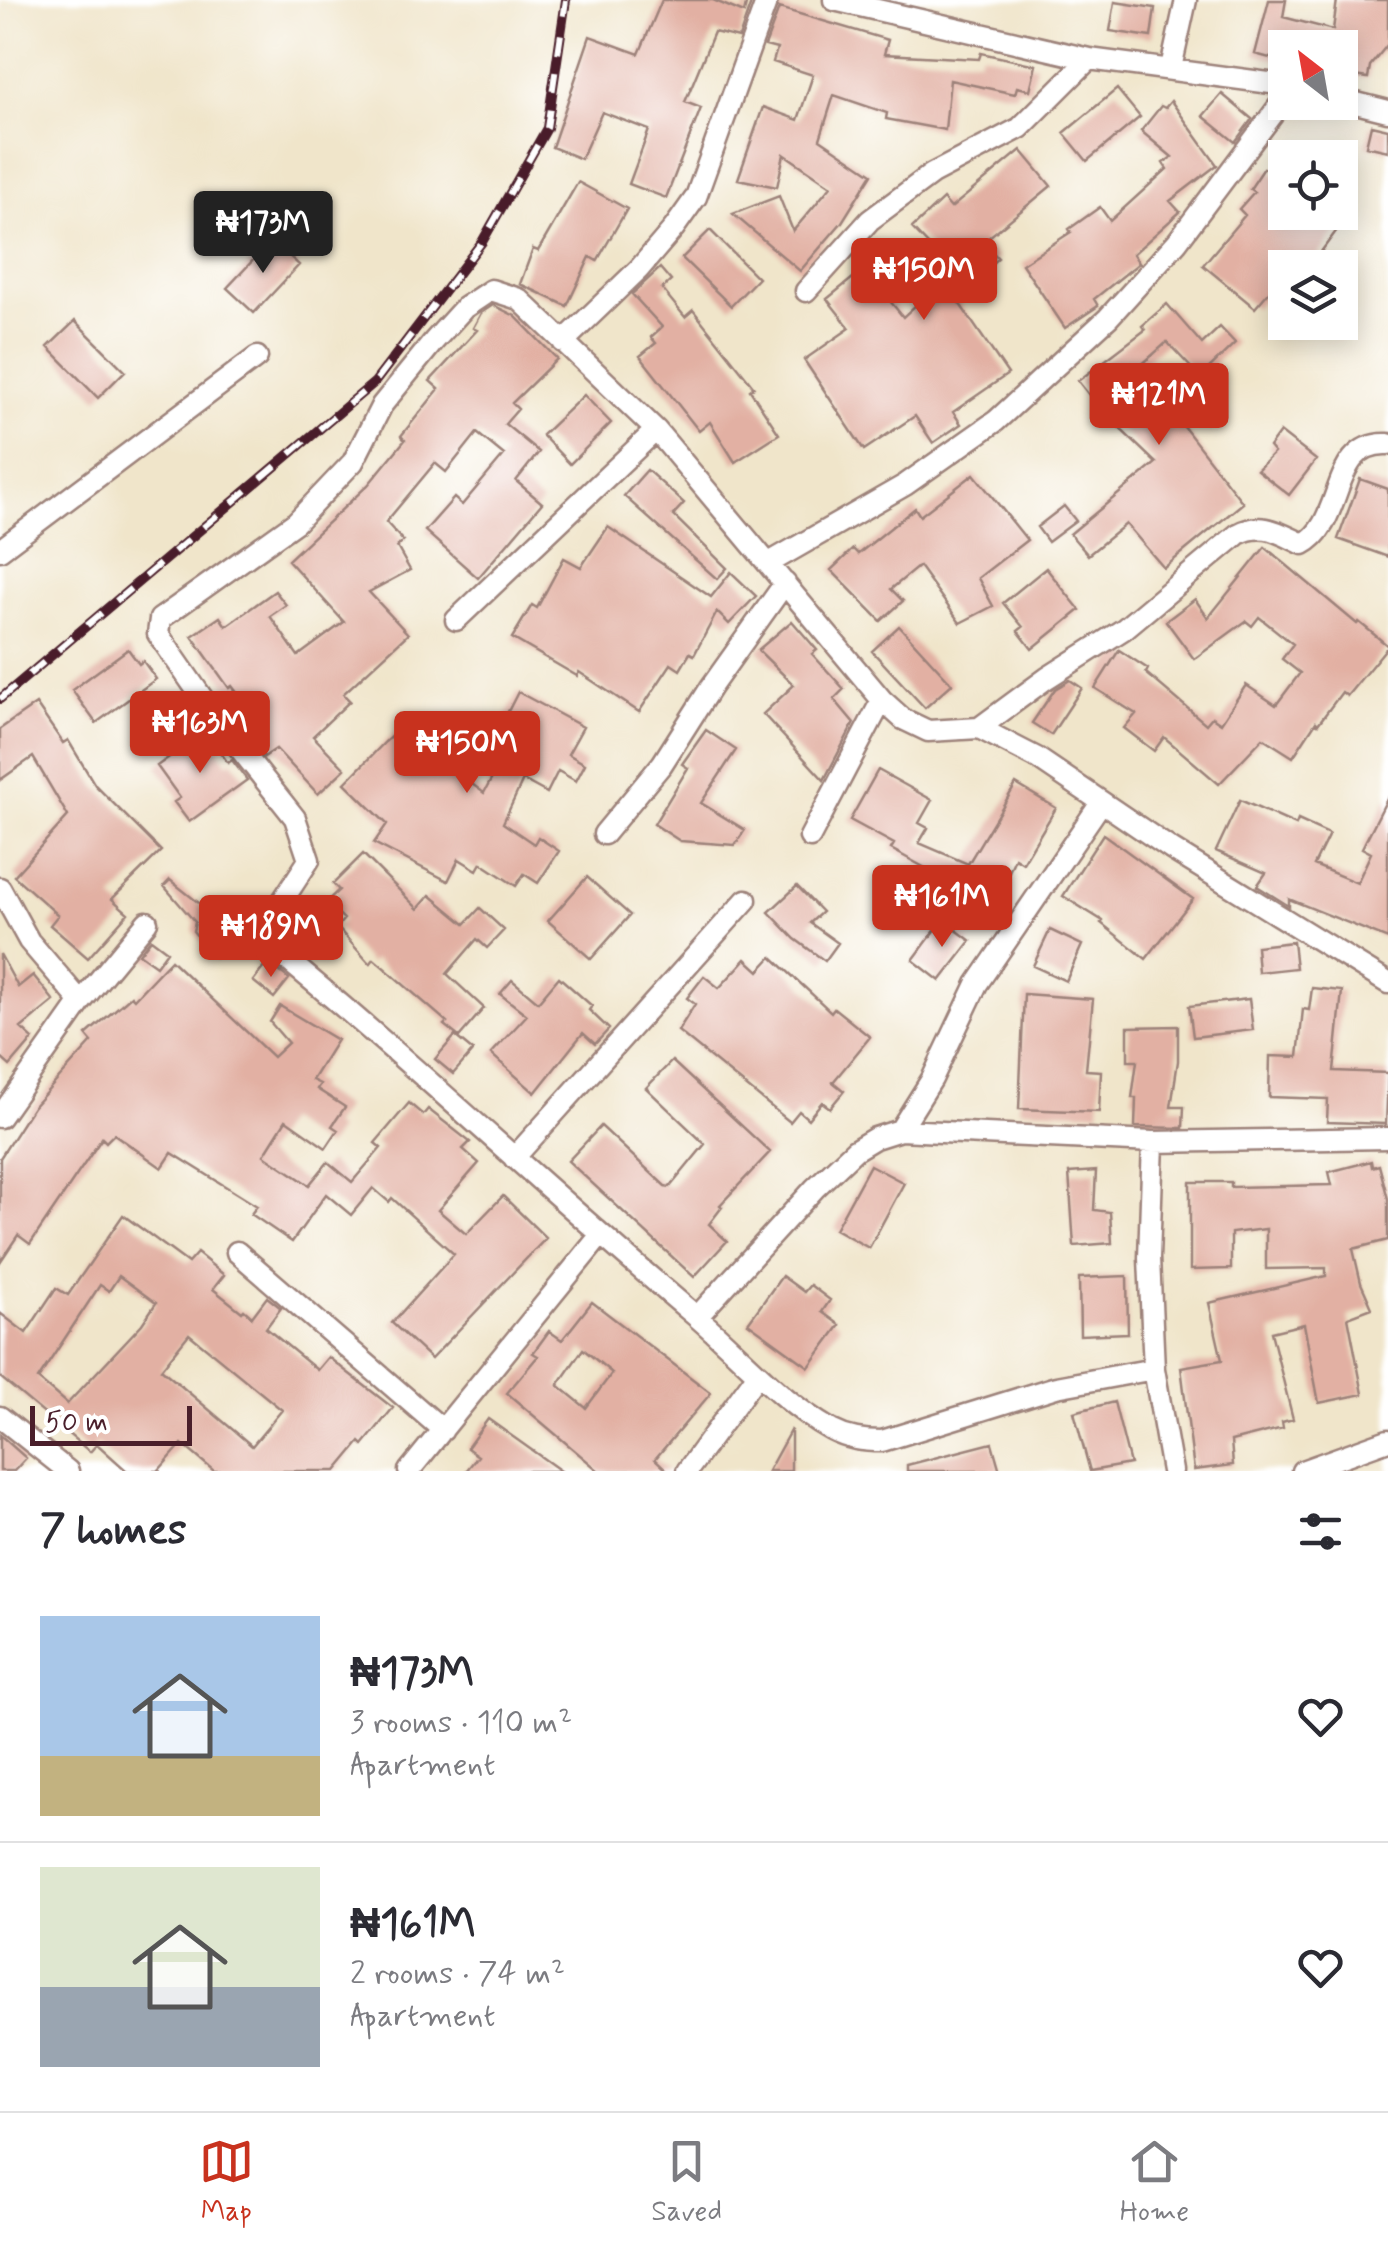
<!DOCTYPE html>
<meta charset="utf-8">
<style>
:root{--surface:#fff;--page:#f2f2f3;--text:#2b2b33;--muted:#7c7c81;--line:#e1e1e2;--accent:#c8321e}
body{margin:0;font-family:Mynerve,sans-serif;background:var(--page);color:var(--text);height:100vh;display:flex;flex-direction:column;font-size:38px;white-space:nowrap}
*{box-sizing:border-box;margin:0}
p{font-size:32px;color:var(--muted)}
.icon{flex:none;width:55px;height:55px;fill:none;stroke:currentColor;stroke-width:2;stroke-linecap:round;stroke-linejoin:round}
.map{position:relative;height:1471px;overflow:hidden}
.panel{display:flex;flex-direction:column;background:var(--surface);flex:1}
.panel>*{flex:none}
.needle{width:65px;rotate:329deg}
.buttons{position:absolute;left:1268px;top:30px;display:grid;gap:20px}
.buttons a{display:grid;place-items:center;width:90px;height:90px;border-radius:0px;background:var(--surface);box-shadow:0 5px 25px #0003;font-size:50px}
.scale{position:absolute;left:30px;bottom:25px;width:162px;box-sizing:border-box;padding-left:10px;border:5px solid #4a1f2b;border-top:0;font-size:28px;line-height:35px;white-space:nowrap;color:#4a1f2b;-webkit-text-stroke:8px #fff;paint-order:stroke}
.price{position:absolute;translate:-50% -85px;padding:0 22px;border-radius:10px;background:var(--accent);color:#fff;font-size:32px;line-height:65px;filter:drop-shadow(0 2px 5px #0008)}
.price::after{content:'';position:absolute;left:50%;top:60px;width:30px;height:22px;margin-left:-15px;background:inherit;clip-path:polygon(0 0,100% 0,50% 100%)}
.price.selected{background:#222;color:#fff}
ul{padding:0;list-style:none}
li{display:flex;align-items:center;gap:30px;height:250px;padding:0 40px}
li+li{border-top:2px solid var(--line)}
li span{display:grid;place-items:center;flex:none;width:280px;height:200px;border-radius:0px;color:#555}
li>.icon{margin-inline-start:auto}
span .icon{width:120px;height:120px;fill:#fffc;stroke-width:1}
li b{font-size:42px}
h2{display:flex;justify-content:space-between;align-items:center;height:120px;padding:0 40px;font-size:42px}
.menu{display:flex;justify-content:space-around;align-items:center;height:140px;border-top:2px solid var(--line);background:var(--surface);font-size:28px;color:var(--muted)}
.menu a{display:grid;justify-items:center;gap:5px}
.menu .selected{color:var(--accent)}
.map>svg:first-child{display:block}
</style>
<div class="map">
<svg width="1388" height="1471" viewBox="0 0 1388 1471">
<rect width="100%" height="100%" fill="#fff"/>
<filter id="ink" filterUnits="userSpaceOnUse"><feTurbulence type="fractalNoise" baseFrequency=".01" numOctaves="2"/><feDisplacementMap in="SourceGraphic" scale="20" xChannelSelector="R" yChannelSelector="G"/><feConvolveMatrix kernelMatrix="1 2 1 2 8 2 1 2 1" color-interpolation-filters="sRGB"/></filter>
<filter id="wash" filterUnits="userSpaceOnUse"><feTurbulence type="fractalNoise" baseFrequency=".0048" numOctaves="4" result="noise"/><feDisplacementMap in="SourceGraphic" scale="40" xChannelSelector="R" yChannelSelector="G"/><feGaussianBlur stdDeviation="2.25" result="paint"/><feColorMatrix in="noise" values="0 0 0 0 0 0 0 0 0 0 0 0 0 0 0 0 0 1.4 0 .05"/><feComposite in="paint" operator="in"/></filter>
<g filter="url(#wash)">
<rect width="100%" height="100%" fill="#f0e5ca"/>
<g id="blocks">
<path fill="#e2b0a3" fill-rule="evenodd" d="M662,0h51l31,13 3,-13h5l-13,38 -25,-6 -29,70 16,6 -35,90 -37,-14 20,-54 -47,-18 -21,47 -29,-12 38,-111 49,18z
M1269,0h17l-3,17 50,13 4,-30h51v44l-18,22 -2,12 -28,-4v-26h-55v14l-30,-8z
M1115,2l40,6 -4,29 -41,-6z
M779,8l109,32 -4,14 95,5 2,-6 55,12 -6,25 -13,-3 -2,7 -65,-14 -5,50 -59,-11 1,-6 -53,-18 -14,44 52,35 -30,48 -42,49 -67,-57 46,-18 14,35 38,-45 -47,-32 -7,33 -39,-8 25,-72 35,13 15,-45 -40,-13 4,-13 -12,-3z
M1117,89l23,28 -53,44 -23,-28z
M1222,94l30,25 -17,23 -32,-26z
M1171,101l46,64 -47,36 10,11 -47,42 6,9 -45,36 4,7 -33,22 -43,-64 49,-32 -2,-3 31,-22 10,14 57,-52 -4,-6 9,-6 -31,-26 20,-25 4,2z
M1371,125l17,4v22l-22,-5z
M1021,150l30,36 -68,56 15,16 -43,39 53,77 -55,38 8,12 -28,19 -18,-27 -51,34 -60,-90 46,-32 -23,-29 37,-30 39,48 50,-46 -41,-43 31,-29 8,9z
M1264,168l21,13v31h40l15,14 -31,42h-24v5l-30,35 -52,-43 42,-50 -6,-6 15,-17 -4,-3z
M578,182l49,27 -30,52 -7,-4 -23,49 -47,-22 13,-35 5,2z
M710,230l48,48 -27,28 -49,-48z
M272,240l27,25 -45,48 -27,-25z
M660,268l11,13 -9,8 23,28 8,-7 61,77 -4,3 29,44 -44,28 -25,-40 -11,9 -59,-75 16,-13 -5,-6 11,-10 -30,-33z
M1167,304l35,40 18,-17 15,16 -35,34 -33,-35 -29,26 105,135 -79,65 -38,-44 -38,31 -18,-21 86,-71 -44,-42 6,-4 -22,-28 -7,6 -11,-14 67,-51 -3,-4z
M493,305l22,11 42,43 -45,44 6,6 -13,15 34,28 -23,29 26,22 -64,75 -53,-47 29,-33 8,7 42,-50 -27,-22 -31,39 -11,-9 -49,59 17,19 -6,6 13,23 -41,22 39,42 -65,60 7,7 -37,35 32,33 -27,25 -42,-45 -12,8 -10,-13 5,-3 -3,-4 9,-7 -33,-44 -3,2 -37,-52 28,-19 6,9 49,-35 11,14 -16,11 28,40 46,-34 -56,-62 80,-75 37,-45 -4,-4 38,-47 -9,-8 47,-51 -4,-2 8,-15z
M75,321l50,50 -27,27 -50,-51z
M584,395l27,28 -41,41 -28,-29z
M1280,432l36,28 -27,35 -32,-25 17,-17 -5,-6z
M647,470l37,33 -11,12 54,53 -10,11 -93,-83z
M974,474l53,66 -49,38 15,28 -33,17 -41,-57 -28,23 12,12 -22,20 -50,-51 22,-21 5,5 57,-46 5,8z
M1360,479l28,10v68l-50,-18z
M1064,506l12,15 -28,21 -11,-15z
M608,527l103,70 20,-25 25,24 -27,28 -12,-12 -23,43 -4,-2 -10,17 -9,-6 -32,48 -60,-40 -2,4 -65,-38 20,-33 5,3 27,-50 17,9z
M1265,547l92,77 2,-2 29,24 -41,50 -5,-4 -24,32 -2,-2 -23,35 -30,-19 -44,46 -55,-47 -10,14 -30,-23 12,-14 -41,-26 24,-38 29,19 -2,4 60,51 6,-7 9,6 25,-38 30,20 24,-32 -18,-14 11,-15 -34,-27 -7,9 -6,-5 -52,38 -28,-38 29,-22 13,19z
M1046,568l34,42 -48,39 -14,-18 5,-4 -20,-24z
M792,621l25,29 -5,4 32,35 -10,10 20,24 -30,57 -61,-66 31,-29 -36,-35z
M899,626l53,58 -27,24 -53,-57z
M128,649l11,15 4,-3 13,18 -60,44 -24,-33z
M1070,680l12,8 -31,47 -19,-12 23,-34z
M518,692l65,35 -15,27 17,10 -9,17 -18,-10 -11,22 -24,-13 -20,43 31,21 4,-7 21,14 -21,32 -14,-9 -8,12 -35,-23 -4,7 -18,-11 -11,22 -74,-38 13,-19 -42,-41 40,-41 17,-15 17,19 16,-14 17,10 -11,19 43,32 29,-54 -15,-8z
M36,704l27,39 5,-3 27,45 66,66 -49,48 16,14 -40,45 -38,-33 8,-10 -44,-39 54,-60 -35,-59 -33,23v-51z
M706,730l30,20 -35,53 44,27 -10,15 -55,-4 -26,-17 34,-56 -6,-4z
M205,731l23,32 4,-3 15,20 -58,42 -15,-20 6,-4 -23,-32z
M878,770l54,30 -13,23 9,5 -9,15 49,21 48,-80 40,24 -33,55 -8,-5 -25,57 -68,-29 7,-16 -38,-21 3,-5 -44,-24z
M1388,797v142l-99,-40v7l-32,-20 9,-13 -50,-22 24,-51 56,25 2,-5 31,14 -15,31 43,18 14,-30 -9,-5z
M1103,834l90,65 -47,60 -45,-36 2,-2 -40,-25z
M363,854l55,55 12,-14 35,29 15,-16 24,22 -17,18 -10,-9 -30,35 37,34 -25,29 -15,-12 3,-3 -73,-63 -4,5 -33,-37 7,-8 -18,-17 13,-12 -6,-6z
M587,877l43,38 -39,44 -43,-38z
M170,880l74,59 -22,18h-7l-22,-26 2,-9 -31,-36z
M797,886l25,26 -12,11 28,20 -13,18 -30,-22 -26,-27z
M943,920l28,21 -31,40 -27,-21z
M1050,930l32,15 -16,36 -33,-15z
M151,939l16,12 -11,15 -17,-12z
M1293,942l3,26 -38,4 -2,-26z
M0,954l18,33 15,-12 21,26 -33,27 12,11 -23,27 -10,-9z
M772,957l59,55 3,-4 36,29 -37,45 11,9 -14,17 -8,-6 -14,17 -9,-8 -9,11 -112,-91 17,-27 -8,-6 17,-22 15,12 27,-29 13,12z
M171,960l102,97 15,-14 -18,-21 10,-16 57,34 -25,40 8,4 -3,5 28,18 -13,19 6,4 -12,18 -40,-28 -22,35 45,30 19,-23 24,20 29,-34 -6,-5 34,-40 14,12 5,-6 42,33 -7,7 16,14 -41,47 28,24 37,-38 43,42 -115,121 -39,-36 62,-69 -62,-56 -3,4 -16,-14 -22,27 -25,-21 -34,48 -41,-28 6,-8 -85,-53 -10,15 -48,-34 -8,8 -4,-4 -72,106 -12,-9 -18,27v-104l33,-51 59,-65 -6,-7 45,-39 3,3z
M268,962l21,17 -15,19 -21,-17z
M559,977l33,29 -3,4 20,19 -14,15 -12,-11 -48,60 -44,-39 36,-39 -27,-21 12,-14 26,22z
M1312,988l30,3 -8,80 54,2 -2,51 -59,-2 1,-23 -59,-2 1,-41 28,1 5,-48 6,1z
M1024,994l69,5 -7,71 15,1 -2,41 -80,-3z
M1249,999l4,31 -60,7 -4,-31z
M1178,1026v35l-7,46h13l-1,21 -48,-1 1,-29h-4l5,-37h-9v-34z
M455,1036l18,15 -20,23 -18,-15z
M672,1061l98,91 -50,53 2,2 -13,17 18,17 -33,36 -126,-116 33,-35 64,60 5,1 35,-43 -59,-56z
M1371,1161l1,6 7,-2 9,34v41l-35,9 8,34 11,25 -24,9 15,77 -44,9 -15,-79 -33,8 22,87 -11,3 1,6 -52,13 2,24 -39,5 -13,-103 41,-7 -13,-57 117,-27v-8l-60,1v-40l-35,4v36l-41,1v-88h41v5l101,-2 -3,-13z
M870,1165l34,18 -35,65 -34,-19z
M1096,1171l-2,39 16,2 2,31 -38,3 -5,-73z
M123,1215l65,48 9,-10 27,22 -11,14 29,23 2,-2 8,7 15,-20 14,11 -15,20 51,42 11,-13 65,51 -30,37 -3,-3 -24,29h-122l-32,-27 -24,27h-31l-30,-27 -7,8 -90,-75v-64l26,20 30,-45 12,7zM119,1276l37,27 -14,21 -75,80 -29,-25 62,-94 9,6zM189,1334l93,76 -30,36 -91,-77z
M782,1276l22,16 6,-7 20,15 -8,12 18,13 -31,42 -61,-44z
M1127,1276l1,57 -48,2 -1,-57z
M592,1302l119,91 -56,66 13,12h-69l-92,-78 31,-37 -5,-3 16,-22 13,9zM583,1349l29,24 -26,35 -28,-23z
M1114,1402l16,62 -40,7 -16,-59z
M488,1419l73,52h-95l12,-15 -11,-8z
M791,1429v42h-23z
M0,1435l26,23 -12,13h-14z
M992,1443l8,28h-93v-6z"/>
</g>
</g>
<g filter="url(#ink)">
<use href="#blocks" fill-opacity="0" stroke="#9d827a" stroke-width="2.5"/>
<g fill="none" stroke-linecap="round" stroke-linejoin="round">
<g stroke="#9d827a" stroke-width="25">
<path id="street" d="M834,0l255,59 196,26
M1171,68l15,-68
M1340,99l48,12
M806,291l64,-71 62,-46 88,-46 69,-69
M563,342l76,-73 35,-41 22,-31 71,-197
M0,550l257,-193
M769,563l136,-78 91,-64 112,-103 69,-76 108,-144
M456,620l200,-190
M979,728l68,-50 77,-49 114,-95c25,-13 41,-1 65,10 42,-21 26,-103 85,-100
M604,834l58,-70 49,-77 74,-104
M810,837l72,-137
M0,888l29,53 52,61
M0,1117l81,-115 66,-80
M900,1130l32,-51 45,-95 124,-181
M1153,1142l-4,116 5,111 18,102
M514,1158l232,-258
M237,1252l206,178
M697,1317l118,-129 40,-38 20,-12 25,-8 253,12 235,-4
M1154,1369l-98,18 -174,54c-19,0 -34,-2 -51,-11 -54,-31 -93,-79 -140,-118 -141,-119 -275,-247 -418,-364l-8,-10 1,-12 43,-66 -14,-42 -74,-93 -63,-91 2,-15 136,-97 57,-60 29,-57 52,-64 30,-33 27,-18 28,9 137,131 226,270 21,19 25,12 51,-3 58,30 134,91 217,134
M0,1417l68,54
M409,1471l191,-235
M687,1471l70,-96
M1302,1471l86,-31"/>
</g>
<use href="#street" stroke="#fff" stroke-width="20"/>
<g stroke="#4a1f2b" stroke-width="10">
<path id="rail" d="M0,699l375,-317 107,-140 65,-114 19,-128"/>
</g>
<use href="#rail" stroke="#fff" stroke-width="6" stroke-dasharray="19" stroke-linecap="butt"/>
</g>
</g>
</svg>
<div class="buttons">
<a><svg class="needle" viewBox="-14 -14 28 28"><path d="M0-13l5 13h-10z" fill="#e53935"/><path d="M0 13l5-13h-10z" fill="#7c7c81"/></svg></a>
<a><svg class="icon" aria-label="locate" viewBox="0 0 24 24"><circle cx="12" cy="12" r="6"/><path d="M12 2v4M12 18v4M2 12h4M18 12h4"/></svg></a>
<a><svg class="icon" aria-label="layers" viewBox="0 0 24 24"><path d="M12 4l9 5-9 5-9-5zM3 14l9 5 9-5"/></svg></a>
</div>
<div class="scale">50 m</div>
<b class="price selected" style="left:263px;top:276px">₦173M</b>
<b class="price" style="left:924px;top:323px">₦150M</b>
<b class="price" style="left:1159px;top:448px">₦121M</b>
<b class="price" style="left:200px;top:776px">₦163M</b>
<b class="price" style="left:467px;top:796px">₦150M</b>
<b class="price" style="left:942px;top:950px">₦161M</b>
<b class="price" style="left:271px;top:980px">₦189M</b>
</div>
<section class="panel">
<h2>7 homes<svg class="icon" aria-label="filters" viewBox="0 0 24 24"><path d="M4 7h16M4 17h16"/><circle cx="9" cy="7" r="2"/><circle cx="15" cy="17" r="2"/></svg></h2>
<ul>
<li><span style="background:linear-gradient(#a9c7e8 70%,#c2b280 0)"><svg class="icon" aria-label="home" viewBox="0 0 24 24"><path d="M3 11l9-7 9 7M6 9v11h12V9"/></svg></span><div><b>₦173M</b><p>3 rooms · 110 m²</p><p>Apartment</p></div><svg class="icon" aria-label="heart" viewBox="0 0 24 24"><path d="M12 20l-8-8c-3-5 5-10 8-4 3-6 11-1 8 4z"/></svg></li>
<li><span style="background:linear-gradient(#dfe7d0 60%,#9aa5b1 0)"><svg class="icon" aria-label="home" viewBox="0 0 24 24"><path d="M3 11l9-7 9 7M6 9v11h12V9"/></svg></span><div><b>₦161M</b><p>2 rooms · 74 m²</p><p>Apartment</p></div><svg class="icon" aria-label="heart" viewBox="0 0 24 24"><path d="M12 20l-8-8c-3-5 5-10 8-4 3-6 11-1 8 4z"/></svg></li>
</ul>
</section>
<nav class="menu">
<a class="selected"><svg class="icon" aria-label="map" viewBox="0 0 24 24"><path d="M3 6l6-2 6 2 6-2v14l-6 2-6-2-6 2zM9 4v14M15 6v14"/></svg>Map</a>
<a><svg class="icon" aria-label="saved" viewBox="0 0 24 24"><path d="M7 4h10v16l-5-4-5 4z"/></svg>Saved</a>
<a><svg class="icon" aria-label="home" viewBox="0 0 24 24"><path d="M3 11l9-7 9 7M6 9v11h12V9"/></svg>Home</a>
</nav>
